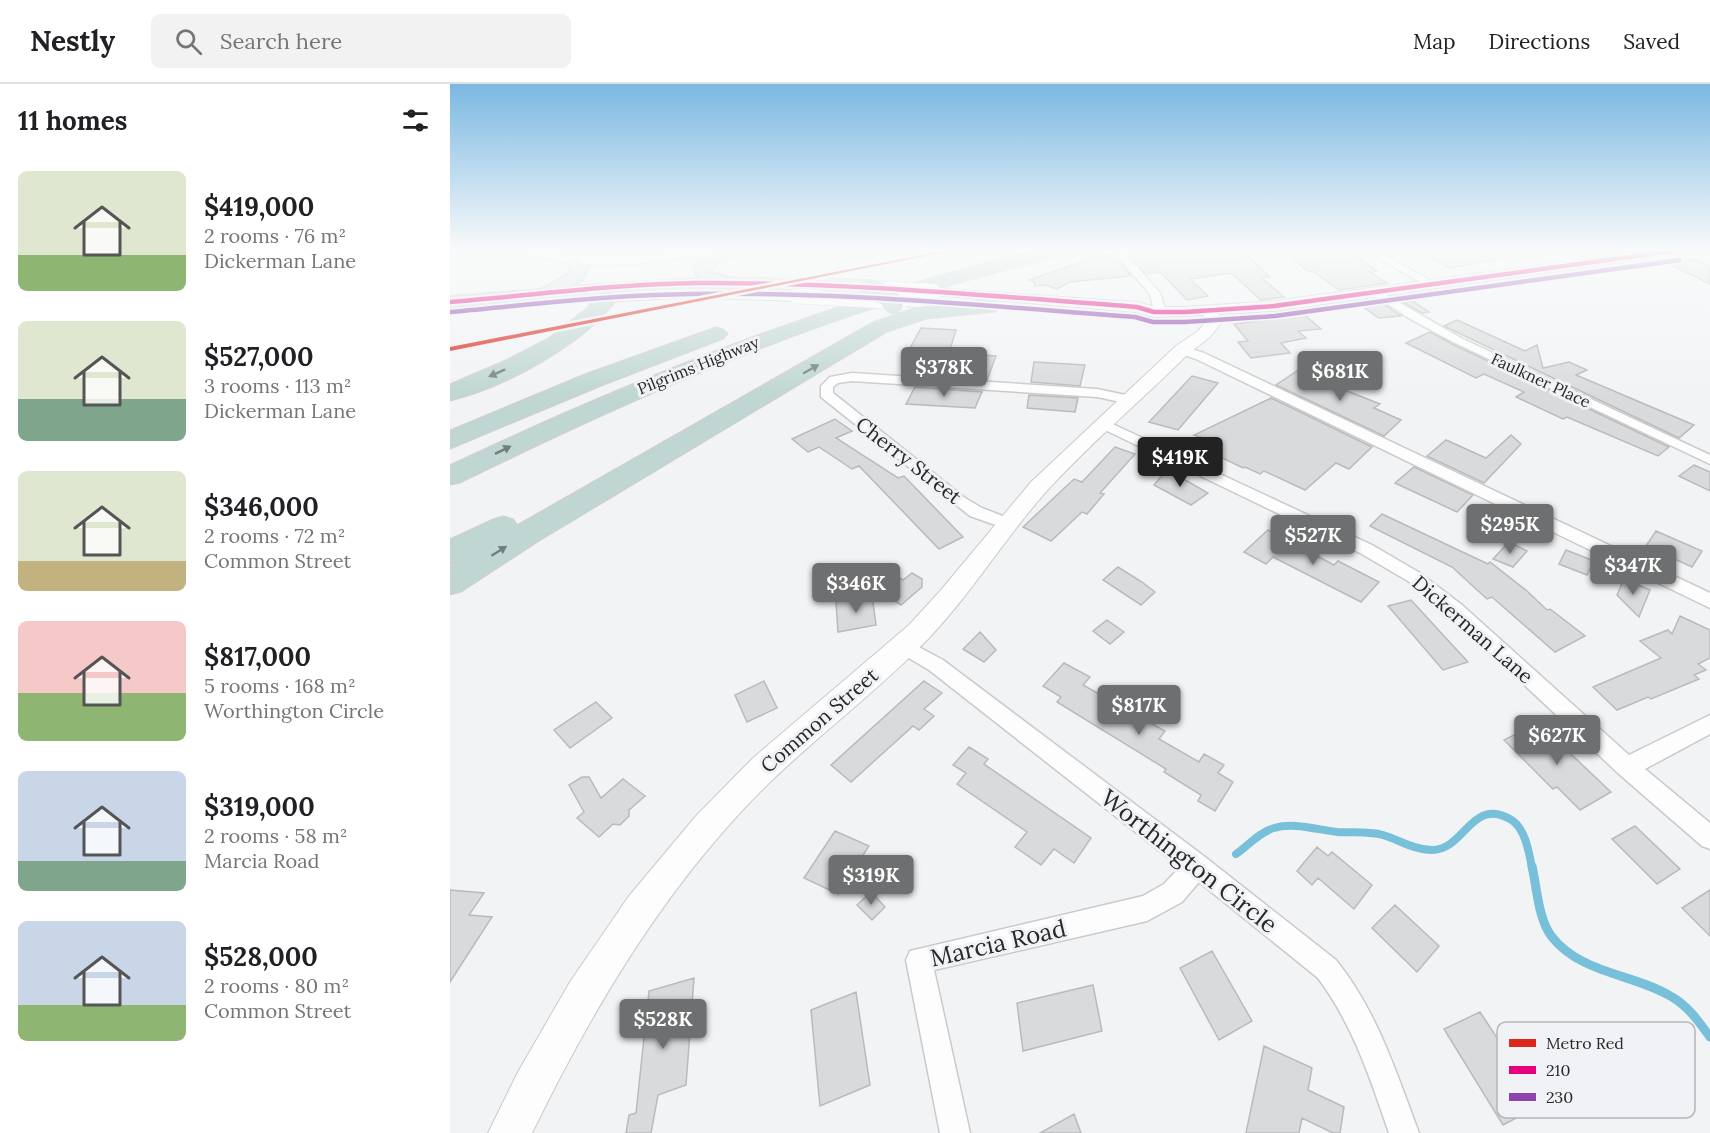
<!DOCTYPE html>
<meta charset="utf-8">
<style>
:root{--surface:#fff;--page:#f2f2f2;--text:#202124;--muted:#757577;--line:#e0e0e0;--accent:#6e6f70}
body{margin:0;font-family:Lora,serif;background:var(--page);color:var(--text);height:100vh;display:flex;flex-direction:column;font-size:22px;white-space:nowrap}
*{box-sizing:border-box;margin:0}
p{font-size:20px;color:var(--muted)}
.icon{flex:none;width:33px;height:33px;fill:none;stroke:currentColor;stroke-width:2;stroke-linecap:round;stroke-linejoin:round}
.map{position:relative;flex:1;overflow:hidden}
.panel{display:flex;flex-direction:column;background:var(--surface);width:450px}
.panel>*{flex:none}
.price{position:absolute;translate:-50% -51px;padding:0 14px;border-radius:6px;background:var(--accent);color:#fff;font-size:20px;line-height:39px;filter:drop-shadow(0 2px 3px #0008)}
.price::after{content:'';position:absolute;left:50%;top:36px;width:18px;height:14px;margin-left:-9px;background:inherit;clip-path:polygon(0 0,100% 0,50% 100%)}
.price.selected{background:#222;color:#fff}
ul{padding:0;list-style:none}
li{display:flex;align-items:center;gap:18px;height:150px;padding:0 18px}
li span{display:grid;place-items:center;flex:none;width:168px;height:120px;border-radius:9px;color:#555}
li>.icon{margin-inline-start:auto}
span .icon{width:72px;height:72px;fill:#fffc;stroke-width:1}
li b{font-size:26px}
h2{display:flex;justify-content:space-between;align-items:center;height:72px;padding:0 18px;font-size:26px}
header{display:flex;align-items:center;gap:36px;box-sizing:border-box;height:84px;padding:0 30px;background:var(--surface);border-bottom:2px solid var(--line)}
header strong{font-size:28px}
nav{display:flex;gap:33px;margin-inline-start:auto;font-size:21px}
.search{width:420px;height:54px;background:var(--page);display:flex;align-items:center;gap:15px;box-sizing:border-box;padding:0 21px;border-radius:9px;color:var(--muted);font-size:22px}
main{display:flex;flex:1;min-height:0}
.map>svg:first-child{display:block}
</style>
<header>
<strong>Nestly</strong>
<div class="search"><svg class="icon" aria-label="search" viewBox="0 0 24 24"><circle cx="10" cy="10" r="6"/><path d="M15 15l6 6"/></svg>Search here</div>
<nav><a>Map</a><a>Directions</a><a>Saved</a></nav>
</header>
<main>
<section class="panel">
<h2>11 homes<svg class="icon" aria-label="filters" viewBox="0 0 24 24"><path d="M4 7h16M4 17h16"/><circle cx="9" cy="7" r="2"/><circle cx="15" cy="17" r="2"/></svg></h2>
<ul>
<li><span style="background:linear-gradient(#dfe7d0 70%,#8fb573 0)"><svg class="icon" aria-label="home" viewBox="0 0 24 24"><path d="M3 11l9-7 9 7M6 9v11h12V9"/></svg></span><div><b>$419,000</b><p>2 rooms · 76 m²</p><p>Dickerman Lane</p></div></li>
<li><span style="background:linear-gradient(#dfe7d0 65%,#7fa58c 0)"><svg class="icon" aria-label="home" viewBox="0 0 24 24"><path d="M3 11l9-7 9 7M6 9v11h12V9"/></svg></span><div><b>$527,000</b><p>3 rooms · 113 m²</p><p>Dickerman Lane</p></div></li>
<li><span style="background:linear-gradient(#dfe7d0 75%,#c2b280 0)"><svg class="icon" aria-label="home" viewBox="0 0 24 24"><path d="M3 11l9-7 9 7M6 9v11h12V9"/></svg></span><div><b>$346,000</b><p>2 rooms · 72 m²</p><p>Common Street</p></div></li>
<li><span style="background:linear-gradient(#f6c9c9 60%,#8fb573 0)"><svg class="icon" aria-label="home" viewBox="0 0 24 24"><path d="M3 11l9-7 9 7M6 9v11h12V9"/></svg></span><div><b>$817,000</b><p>5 rooms · 168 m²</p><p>Worthington Circle</p></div></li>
<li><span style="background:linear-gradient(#c9d6e8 75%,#7fa58c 0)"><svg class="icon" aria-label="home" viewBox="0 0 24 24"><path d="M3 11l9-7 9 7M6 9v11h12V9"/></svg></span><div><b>$319,000</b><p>2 rooms · 58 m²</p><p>Marcia Road</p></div></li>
<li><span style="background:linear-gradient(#c9d6e8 70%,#8fb573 0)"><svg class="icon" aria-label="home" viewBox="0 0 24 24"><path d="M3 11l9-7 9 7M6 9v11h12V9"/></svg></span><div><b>$528,000</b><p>2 rooms · 80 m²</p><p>Common Street</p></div></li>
</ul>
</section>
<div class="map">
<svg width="1260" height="1049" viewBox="0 0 1260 1049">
<rect width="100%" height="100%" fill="#f2f3f5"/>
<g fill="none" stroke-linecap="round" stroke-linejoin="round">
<path stroke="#78bfda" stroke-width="8" d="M786,770c12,-8 23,-22 38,-26 20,-6 43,2 64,4 15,1 30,-1 45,3 16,5 32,15 49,15 33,0 39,-53 78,-31 15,8 19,33 22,49"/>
<path stroke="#78bfda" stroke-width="9" d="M1082,782c5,22 6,53 20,71 29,37 83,37 120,60 16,9 27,25 38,40"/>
</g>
<path fill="#d9dadb" stroke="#b9babb" stroke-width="1.5" d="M700,166h92l28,27 -8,1 22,19 -23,3 -30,-27 -41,6 18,17 -21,4 -27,-28 -14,2 -15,-18 1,-4z
M834,166h62l31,21 -7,1 17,11 -48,7 -27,-19 -4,1z
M968,166h82l1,9 -52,9z
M666,170v4l15,18 -61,6 -13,7 -12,-4 -10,1 -1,-4 -5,-2 55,-19 -2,-2z
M1245,175l15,7v18l-45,-22z
M954,211l25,17 -7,1 -29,-17z
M926,215l25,17 -22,2 -23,-16z
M849,226l22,19 -23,2 8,7 -25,5 9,10 -39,5 -13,-16 10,-1 -14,-17 48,-6 -6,-5z
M1007,236l68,31 12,-6 6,23 26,-6 18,8 -11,5 118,50 -15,13 -235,-112z
M471,244l35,2 -7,23 47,3 -9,24 -66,-5 6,-12 -24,-2z
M980,248l22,12 217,103 -11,9 -91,-39 -4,2 -47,-22 8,-5 -40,-18 -8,4 -70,-35z
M584,278l51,3 -5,21 -49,-4z
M853,283l9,10 68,27 -6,4 27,12 -17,16 -108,-51z
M742,292l26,7 -40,47 -29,-8z
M465,303l67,5 -7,16 -69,-4z
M579,311l49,3 -3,14 -48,-4z
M821,314l17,8 84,41 -23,22 -13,-6 -31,27 -41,-19 -4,3 -15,-7 -2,1 -37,-18 3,-2 -7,-3 7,-5 -15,-5z
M385,335l17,12 -16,7 62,40 6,-2 59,61 -24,12 -80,-83 -7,3 -33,-22 -11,5 -16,-13z
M1061,351l10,9 -37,39 -57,-27 19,-16 40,18z
M665,363l20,7 -35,39 4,1 -17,20 -5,-2 -31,29 -28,-14 51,-48 8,3z
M1244,381l16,7v19l-31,-15z
M964,383l59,28 -16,17 -62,-29z
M716,387l21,10 21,12 -17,12 -37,-20z
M932,430l106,50 2,-2 37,29 20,19 3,-1 35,27 -30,16 -63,-55 -5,2 -35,-32 -82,-41z
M818,446l66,35 4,-4 41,21 -18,20 -88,-45 -7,7 -22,-12z
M1206,447l46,20 -10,16 -46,-21z
M1059,458l18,9 -14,16 -20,-8z
M1116,466l28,11 -7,14 -28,-11z
M429,481l24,15 9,-7 10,6v8l-21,18 -41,-26z
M668,483l24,15 13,10 -14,13 -38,-25z
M1174,495l26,11 -11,27 -22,-22z
M422,511l4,30 -38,7 -2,-30z
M961,516l33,36 24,26 -25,8 -55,-64z
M1230,532l30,14v28l-12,6 8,6 -12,5 5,4 -48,20 -3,-2 -31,13 -24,-23 68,-29 -21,-17 28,-11 4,4z
M657,536l17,12 -14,12 -17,-13z
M530,548l16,18 -12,12 -21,-13z
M614,579l26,14 -7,8 82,46 -6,8 40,23 5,-8 20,11 -6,8 15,9 -18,29 -17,-10 3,-6 -37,-23 2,-3 -109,-67 4,-5 -18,-11z
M314,597l13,27 -30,14 -12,-27z
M474,597l18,12 -18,16 10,7 -15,14 -6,-4 -62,56 -20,-17z
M146,618l16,16 -42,30 -16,-18z
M1088,639l73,69 -31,18 -23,-23 -4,2 -49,-49z
M519,663l19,12 -4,5 107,74 -17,25 -20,-14 -13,16 -26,-18 12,-15 -70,-48 9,-11 -13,-8z
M132,693h7l12,21 22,-19 22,17 -16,14v6l-9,9 -7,-1 -14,13 -22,-19 7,-6 -15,-27z
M1185,742l45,43 -23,15 -45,-45z
M385,747l34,15 -31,48 -34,-16z
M867,763l11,9 4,-4 40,33 -18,24 -36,-31 -6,7 -15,-14z
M0,806l34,3 -15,22 23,2 -42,65z
M1260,806v46l-28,-28z
M421,808l14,15 -13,13 -15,-15z
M945,821l44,41 -22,26 -45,-44z
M762,867l40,70 -33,19 -39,-72z
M244,894l-8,107 -28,10 -7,38h-25l3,-18 7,-2 13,-122z
M643,901l9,46 -79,20 -6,-48z
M406,908l14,93 -50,21 -9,-96z
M1030,928l19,29 17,-8 27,39 -17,9 15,24 -38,20 -59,-96z
M814,962l48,22 -4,22 36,17 -4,26h-7l-31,-15 -3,15h-53z
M624,1030l7,19h-41z"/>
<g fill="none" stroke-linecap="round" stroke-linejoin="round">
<g stroke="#c9cacb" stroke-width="3">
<path id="street" d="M670,166h10l-2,7 32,36 6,19 -2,2 -4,1 -6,-3 -4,-18 -32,-37z
M914,166h12l60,34 -9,2z
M926,205l85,49 249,117v9l-257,-122 -41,-22 -40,-26 -1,-2z
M732,262l22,7 506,240v15l-514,-249 -18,-6 -2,-3z
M402,289l245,16 38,8 2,3 -7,4 -33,-7 -245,-16 -14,2 -5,4v6l132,105 17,10 31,12 2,4 -2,4 -6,1 -37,-13 -15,-12 -134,-107v-11l9,-9z
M654,336l268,125 48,28 42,32 167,150 81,-40v19l-65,35 65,54v26l-8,-3 -83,-72 -169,-159 -42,-34 -48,-28 -261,-126 -2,-3z
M454,555l39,21 262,197 131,103c41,51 60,112 83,173h-30c-19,-55 -36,-108 -71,-155l-119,-96 -17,20 -35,19 -213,49 36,163h-30l-34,-173 4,-9 233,-55 21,-12 16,-17 -251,-197 -32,-19 -2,-5 2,-5z"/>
</g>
<g stroke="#c9cacb" stroke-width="2">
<path id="secondary" d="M60,166h29l29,5 67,1 53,-6 32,1 -7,4 -78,9 -56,1 -62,-11z
M1201,166h35l-7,4 -405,57 -55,3 2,9 -11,14 -22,17c-47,47 -99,90 -144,140 -41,47 -73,100 -116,145 -54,56 -117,101 -171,156 -95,97 -166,217 -225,338h-44l30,-61 52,-90 59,-86 67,-80 57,-58 156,-133 32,-35 90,-108 145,-136 22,-15 7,-8 -1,-8 -50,2 -18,-5 -203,-17 -5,-1 -2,-3 2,-3 209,14 18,5h30l89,-6z
M238,205l109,2 8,5 -8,5 -109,-4 -80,5 -8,-5 8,-5z
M450,213l53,3 8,5 -8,5 -58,-5 -3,-3z"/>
</g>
<g stroke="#cfd0d0" stroke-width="4">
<path id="primary" d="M275,166h21l-3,3 -27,10 -6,6 2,4 17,5 100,4 8,5 -8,5 -91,-4 -67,1 -221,18v-10l91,-7 28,-16 2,-6 -4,-5 8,-5 6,2 6,8 -5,12 -15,7 132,-8 -5,-11c8,-11 18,-14 31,-18z"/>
</g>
<g stroke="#cfd0d0" stroke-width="3">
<path id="highway" d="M588,166h30l-3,4c-79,20 -158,41 -235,68 -127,45 -249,101 -370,160l-10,2v-18c190,-90 384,-166 588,-216z
M158,207l7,2 3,4c-32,46 -114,90 -168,103v-15l56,-24 44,-23 37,-29 14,-16z
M538,217l7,2 3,4 -3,4 -69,7 -39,13 -348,209 -78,51 -11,3v-26l17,-11 -17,7v-24l43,-20 10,-3 10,3 4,6 356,-203 50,-17z
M266,244l7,2 4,4 -4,4 -122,47 -151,63v-17l135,-56z"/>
</g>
<use href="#street" fill="#fdfdfe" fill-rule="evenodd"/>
<use href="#secondary" fill="#fdfdfe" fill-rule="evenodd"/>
<use href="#primary" fill="#d8e5e4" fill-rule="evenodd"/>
<use href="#highway" fill="#bfd6d3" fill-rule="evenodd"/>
<g stroke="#c9cacb" stroke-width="16" stroke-linecap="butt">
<path id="secondary-bridge" d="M429,205l54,2
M347,212l103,6"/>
</g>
<g stroke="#cfd0d0" stroke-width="19" stroke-linecap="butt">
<path id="primary-bridge" d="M379,203l41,2"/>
</g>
<g stroke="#cfd0d0" stroke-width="21" stroke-linecap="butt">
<path id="highway-bridge" d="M420,205l18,7 5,8"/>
</g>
<use href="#secondary-bridge" stroke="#fdfdfe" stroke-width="15"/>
<use href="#primary-bridge" stroke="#d8e5e4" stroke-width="17"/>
<use href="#highway-bridge" stroke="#bfd6d3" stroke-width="20"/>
<g stroke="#f1f2f6" stroke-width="8">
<path id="bus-1" d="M0,218c83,-7 165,-18 248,-19 147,-1 293,13 439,24l17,5h31l89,-6 405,-56"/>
</g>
<g stroke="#f1f2f6" stroke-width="8">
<path id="bus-2" d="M1,228c68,-6 136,-15 204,-17 160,-6 321,10 480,22l18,5h32l90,-6 405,-56"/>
</g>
<use href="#bus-1" stroke="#e5007d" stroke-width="4.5"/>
<use href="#bus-2" stroke="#8e44ad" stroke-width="4.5"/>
<g stroke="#f1f2f6" stroke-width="5">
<path id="metro-1" d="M498,166h8l-506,101v-4z"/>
</g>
<use href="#metro-1" fill="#da291c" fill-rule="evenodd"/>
</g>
<defs><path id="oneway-solid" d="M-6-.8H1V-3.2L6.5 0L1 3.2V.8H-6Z" transform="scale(1.5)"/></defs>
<g fill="#737f7e">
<use href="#oneway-solid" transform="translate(361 285) rotate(-30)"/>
<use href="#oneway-solid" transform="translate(47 289) rotate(156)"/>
<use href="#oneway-solid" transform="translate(53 366) rotate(-26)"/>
<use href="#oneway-solid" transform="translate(49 467) rotate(-32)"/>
</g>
<linearGradient id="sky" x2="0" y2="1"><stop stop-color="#7bb8e2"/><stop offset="0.53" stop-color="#f9fafa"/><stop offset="1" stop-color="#f9fafa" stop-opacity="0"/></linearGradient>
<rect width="1260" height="313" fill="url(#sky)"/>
<g text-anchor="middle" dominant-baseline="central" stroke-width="6" stroke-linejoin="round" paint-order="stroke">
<g font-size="16" fill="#272829" stroke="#f1f2f6">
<text transform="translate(248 281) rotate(-22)">Pilgrims Highway</text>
<text transform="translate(1091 296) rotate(25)">Faulkner Place</text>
</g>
<g font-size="20" fill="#272829" stroke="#f1f2f6">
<text transform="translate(459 376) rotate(38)">Cherry Street</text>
<text transform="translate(1023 545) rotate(41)">Dickerman Lane</text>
<text transform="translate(369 636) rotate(-41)">Common Street</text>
</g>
<g font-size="24" fill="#272829" stroke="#f1f2f6">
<text transform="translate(739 777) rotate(38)">Worthington Circle</text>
<text transform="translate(548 859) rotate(-13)">Marcia Road</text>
</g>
</g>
<rect x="1047" y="938" width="198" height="96" rx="9" fill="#f1f2f6" stroke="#b4b5b8" stroke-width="1.5"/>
<rect x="1059" y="955" width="27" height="8" fill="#da291c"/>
<rect x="1059" y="982" width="27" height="8" fill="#e5007d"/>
<rect x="1059" y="1009" width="27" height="8" fill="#8e44ad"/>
<g font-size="16" fill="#272829">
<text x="1096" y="965">Metro Red</text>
<text x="1096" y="992">210</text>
<text x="1096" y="1019">230</text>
</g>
</svg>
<b class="price" style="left:494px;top:314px">$378K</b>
<b class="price" style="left:890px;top:318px">$681K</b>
<b class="price selected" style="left:730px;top:404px">$419K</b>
<b class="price" style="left:1060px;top:471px">$295K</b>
<b class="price" style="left:863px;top:482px">$527K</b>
<b class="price" style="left:1183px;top:512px">$347K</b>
<b class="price" style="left:406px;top:530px">$346K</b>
<b class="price" style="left:689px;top:652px">$817K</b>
<b class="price" style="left:1107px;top:682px">$627K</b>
<b class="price" style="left:421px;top:822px">$319K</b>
<b class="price" style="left:213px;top:966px">$528K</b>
</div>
</main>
